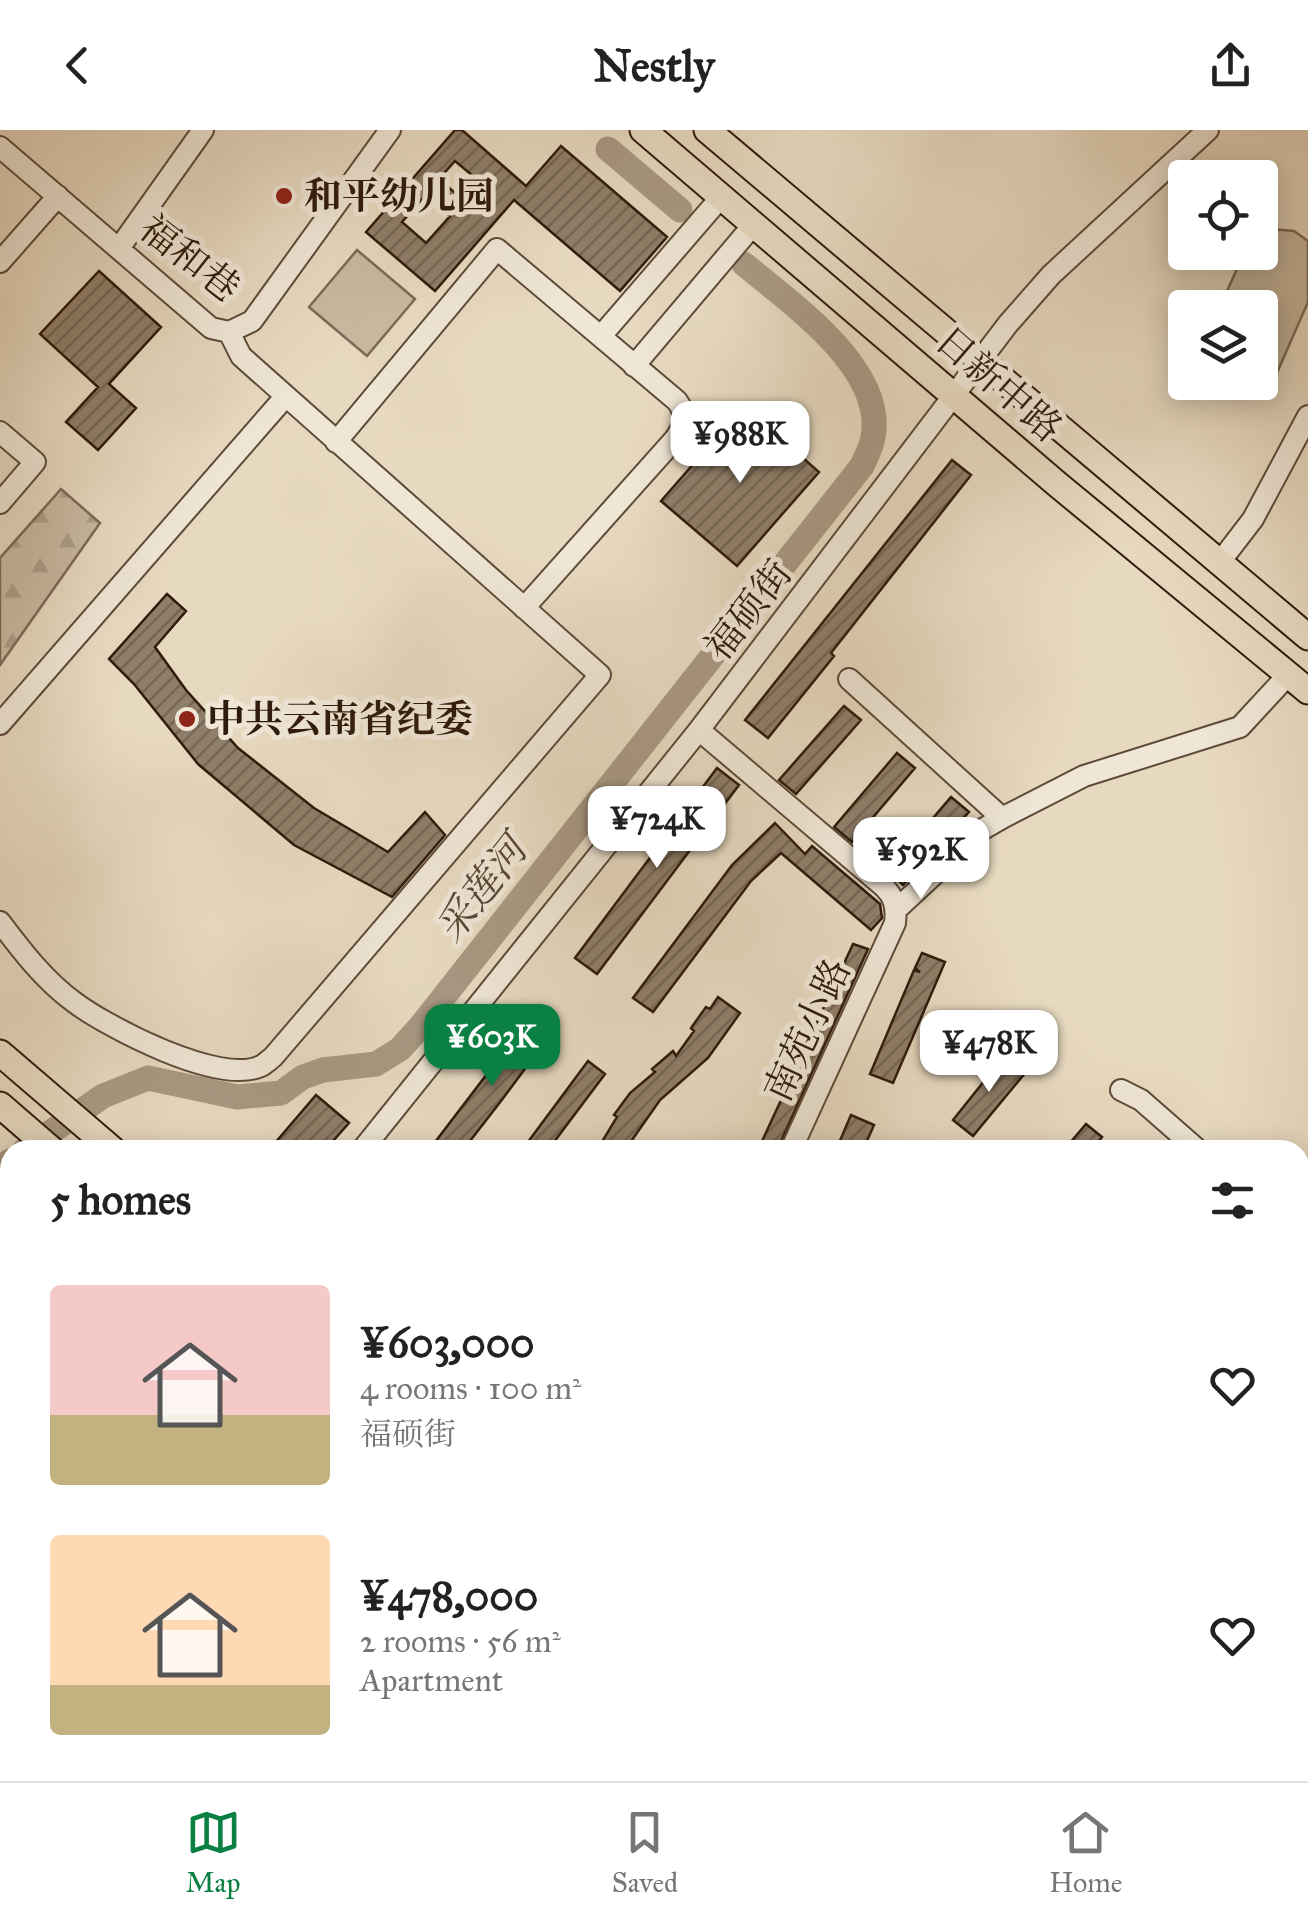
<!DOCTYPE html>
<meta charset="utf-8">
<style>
:root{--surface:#fff;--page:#f6f6f6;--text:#222;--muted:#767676;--line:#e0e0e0;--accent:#0b8043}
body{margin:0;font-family:"IM FELL Great Primer","Noto Serif SC",serif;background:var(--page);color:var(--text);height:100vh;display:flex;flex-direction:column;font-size:38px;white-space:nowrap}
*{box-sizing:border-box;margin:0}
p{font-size:32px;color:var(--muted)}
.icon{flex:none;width:55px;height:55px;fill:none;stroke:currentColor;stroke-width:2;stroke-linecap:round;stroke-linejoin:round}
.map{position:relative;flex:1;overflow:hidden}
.panel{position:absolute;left:0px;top:1010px;width:1310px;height:642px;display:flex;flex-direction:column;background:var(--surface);border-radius:30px 30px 0 0;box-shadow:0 5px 25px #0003}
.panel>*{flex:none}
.tools{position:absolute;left:1168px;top:30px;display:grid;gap:20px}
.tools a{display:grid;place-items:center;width:110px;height:110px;border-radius:10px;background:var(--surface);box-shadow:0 5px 25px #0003;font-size:50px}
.price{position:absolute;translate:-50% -85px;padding:0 22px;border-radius:20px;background:#fff;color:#222;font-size:32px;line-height:65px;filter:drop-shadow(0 2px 5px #0008)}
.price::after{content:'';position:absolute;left:50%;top:60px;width:30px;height:22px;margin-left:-15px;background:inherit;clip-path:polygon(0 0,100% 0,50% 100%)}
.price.selected{background:var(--accent);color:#fff}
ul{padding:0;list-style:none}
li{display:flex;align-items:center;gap:30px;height:250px;padding:0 50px}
li span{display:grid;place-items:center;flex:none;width:280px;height:200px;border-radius:10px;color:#555}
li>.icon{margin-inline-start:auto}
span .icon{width:120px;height:120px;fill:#fffc;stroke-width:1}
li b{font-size:42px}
h2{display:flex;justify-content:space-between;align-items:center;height:120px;padding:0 50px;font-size:42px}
header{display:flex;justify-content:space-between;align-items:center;height:130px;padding:0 50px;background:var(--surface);font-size:45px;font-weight:800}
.tab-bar{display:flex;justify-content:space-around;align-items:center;height:140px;border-top:2px solid var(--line);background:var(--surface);font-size:28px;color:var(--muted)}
.tab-bar a{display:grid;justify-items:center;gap:5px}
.tab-bar .selected{color:var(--accent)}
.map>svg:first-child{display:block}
</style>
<header><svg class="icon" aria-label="back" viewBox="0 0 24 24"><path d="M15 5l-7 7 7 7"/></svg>Nestly<svg class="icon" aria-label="share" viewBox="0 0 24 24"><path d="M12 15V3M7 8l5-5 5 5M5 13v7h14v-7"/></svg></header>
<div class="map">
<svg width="1308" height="1651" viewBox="0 0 1308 1651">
<defs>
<pattern id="forest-firs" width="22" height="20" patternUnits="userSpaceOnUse" patternTransform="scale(2.5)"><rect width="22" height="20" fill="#c8b9a1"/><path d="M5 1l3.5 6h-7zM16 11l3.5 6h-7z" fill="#ac9e89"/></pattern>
<pattern id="building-hatch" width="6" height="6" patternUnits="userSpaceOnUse" patternTransform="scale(2.5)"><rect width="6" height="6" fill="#8f7e69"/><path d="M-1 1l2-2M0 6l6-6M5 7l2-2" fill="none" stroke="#756655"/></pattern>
</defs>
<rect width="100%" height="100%" fill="#e7d9c0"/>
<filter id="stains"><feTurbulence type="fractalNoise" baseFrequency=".002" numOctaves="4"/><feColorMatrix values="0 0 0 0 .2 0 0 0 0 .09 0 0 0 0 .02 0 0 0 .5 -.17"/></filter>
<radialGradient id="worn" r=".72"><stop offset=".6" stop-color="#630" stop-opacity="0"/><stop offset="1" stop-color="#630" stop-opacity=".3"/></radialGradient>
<path fill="url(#forest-firs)" stroke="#7c6a56" stroke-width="2.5" d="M61,359l39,34 -100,142v-107z"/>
<path fill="#c8b9a1" stroke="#7c6a56" stroke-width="2.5" d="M1270,99l24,2 14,10v61l-32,73 -13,10 -15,4 -26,-6 38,-1v-74l-40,-1 24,-54 16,-1v-19z
M357,120l58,49 -48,57 -58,-49z"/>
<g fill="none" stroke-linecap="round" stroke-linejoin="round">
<path stroke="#a89882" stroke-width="25" d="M608,19l72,61
M25,1020l78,-54 45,-18 89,19 44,-4 22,-16 20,-7 53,-6 24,-15 20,-22 442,-561c4,-9 10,-20 11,-29 13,-69 -83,-134 -129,-173
M0,1038l10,-7"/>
</g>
<path fill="url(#building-hatch)" stroke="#2f1b0b" stroke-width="2.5" fill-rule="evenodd" d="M455,0h7l64,56 35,-40 106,91 -47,54 -106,-91 -79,91 -69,-59zM455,31l24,20 -16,19 -24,-21zM426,65l24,21 -24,27 -24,-21z
M99,141l62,56 -52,57 27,24 -38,42 -32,-28 32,-35 -58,-53z
M744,276l75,66 -82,94 -76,-65z
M952,330l19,15 -140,178 3,3 -66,82 -23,-18z
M167,464l19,17 -31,36 31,43 52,58 76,60 74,44 37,-40 20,23 -53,62 -98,-52 -96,-81 -64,-80 -25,-25z
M844,576l17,14 -65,74 -17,-14z
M897,623l18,15 -63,74 -18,-15z
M717,638l22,17 -142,189 -22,-16z
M951,667l18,15 -66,73 -15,-14z
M775,693l30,31 7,-8 68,58 2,14 -11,12 -90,-77 -30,28 -98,131 -20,-14 99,-133z
M853,814l15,5 -91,201h-19z
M922,823l23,9 -52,121 -23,-9 44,-104 6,2 -5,-4z
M718,867l22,16 -32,45 -48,42 -35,50h-28l20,-33 -3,-2 16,-22 25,-21 -3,-3 21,-18 3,5 18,-25 -3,-3 15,-21 4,2z
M529,889l21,16 -49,66 -38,49h-34z
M1005,925l21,17 -53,64 -20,-16z
M588,931l17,13 -57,76h-26z
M316,965l33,28 -24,27h-56z
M851,985l23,10 -11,25h-27z
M1086,994l16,13 -10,13h-28z"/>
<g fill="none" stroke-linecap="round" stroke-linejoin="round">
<g stroke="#5d4a38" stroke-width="24">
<path id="minor" d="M0,17l211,181 18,4 23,-11 138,-191
M120,117l83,-117
M0,132l58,-66
M601,206l121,-140
M634,236l120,-142
M0,302l35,30 -35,41
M336,312l161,-193 180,152c11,15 7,26 -3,39l-150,168
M1220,432l33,-43 55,-103
M849,549l153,139
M0,594l285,-327
M699,600l183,155c12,11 15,21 13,38l-104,227
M897,779l86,-80 19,-11 82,-42 156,-49 48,-52
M0,792c21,28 45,59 74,80 33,25 146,84 187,64 4,-2 8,-6 12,-9l327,-382 -359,-319 -12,-24
M1121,960l20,10 57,50
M362,1020l337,-420 309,-406 43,-49 157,-145
M1300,1109l8,7
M1300,1152l8,-11
M0,1468l10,9
M0,1527l10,-12
M164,1651l6,-9
M992,1651l7,-9"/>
</g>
<g stroke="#2f1b0b" stroke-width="29">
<path id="major" d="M643,0l414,354 251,207
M707,0l601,507
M0,923l113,97
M0,975l52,45
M771,1642l10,9
M820,1642l9,9"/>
</g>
<path stroke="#2f1b0b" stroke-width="2.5" stroke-dasharray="8 5" stroke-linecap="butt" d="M0,1057l10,-7"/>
<use href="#minor" stroke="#efe6d6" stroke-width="20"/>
<use href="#major" stroke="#e7d9c0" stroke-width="25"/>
</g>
<g fill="#8f2418" stroke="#efe6d6" stroke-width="4">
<circle cx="284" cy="66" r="10"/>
<circle cx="187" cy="589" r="10"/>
</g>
<g text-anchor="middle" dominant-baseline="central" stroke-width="10" stroke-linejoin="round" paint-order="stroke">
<g font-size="38" font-weight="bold" fill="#2f1b0b" stroke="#efe6d6" text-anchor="start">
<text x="304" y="66">和平幼儿园</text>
<text x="207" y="589">中共云南省纪委</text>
</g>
<g font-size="38" fill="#2f1b0b" stroke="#efe6d6">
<text transform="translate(190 128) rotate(38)">福和巷</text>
<text transform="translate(999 254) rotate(41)">日新中路</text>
<text transform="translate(748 480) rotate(-52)">福硕街</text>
<text transform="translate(807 900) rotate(-65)">南苑小路</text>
</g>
<g font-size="40" font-style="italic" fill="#594735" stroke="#efe6d6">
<text transform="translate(481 759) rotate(-52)">采莲河</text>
</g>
</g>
<rect width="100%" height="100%" filter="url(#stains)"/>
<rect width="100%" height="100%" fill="url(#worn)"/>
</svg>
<div class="tools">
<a><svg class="icon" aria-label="locate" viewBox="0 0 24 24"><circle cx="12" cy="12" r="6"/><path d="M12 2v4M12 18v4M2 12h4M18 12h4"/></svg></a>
<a><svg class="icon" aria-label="layers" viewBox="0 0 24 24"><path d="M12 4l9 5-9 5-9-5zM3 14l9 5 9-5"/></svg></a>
</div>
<b class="price" style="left:740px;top:356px">¥988K</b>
<b class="price" style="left:657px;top:741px">¥724K</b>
<b class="price" style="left:921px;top:772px">¥592K</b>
<b class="price selected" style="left:492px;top:959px">¥603K</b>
<b class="price" style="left:989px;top:965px">¥478K</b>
<section class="panel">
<h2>5 homes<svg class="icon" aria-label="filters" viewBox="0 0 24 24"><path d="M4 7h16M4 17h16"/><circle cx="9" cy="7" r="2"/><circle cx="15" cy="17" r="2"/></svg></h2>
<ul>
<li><span style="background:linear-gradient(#f6c9c9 65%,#c2b280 0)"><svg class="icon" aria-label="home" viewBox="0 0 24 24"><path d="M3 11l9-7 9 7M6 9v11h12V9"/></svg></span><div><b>¥603,000</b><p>4 rooms · 100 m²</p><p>福硕街</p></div><svg class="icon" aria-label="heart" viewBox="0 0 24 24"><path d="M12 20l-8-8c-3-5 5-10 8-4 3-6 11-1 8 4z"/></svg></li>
<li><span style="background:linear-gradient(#ffd9b3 75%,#c2b280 0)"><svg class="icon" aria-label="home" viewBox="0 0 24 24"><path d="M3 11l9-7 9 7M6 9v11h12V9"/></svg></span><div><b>¥478,000</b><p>2 rooms · 56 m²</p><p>Apartment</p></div><svg class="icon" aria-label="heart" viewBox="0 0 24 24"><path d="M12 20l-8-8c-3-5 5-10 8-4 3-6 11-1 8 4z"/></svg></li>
</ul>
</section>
</div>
<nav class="tab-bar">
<a class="selected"><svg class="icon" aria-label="map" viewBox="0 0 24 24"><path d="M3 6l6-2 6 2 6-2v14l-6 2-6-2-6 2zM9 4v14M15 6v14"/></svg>Map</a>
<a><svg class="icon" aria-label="saved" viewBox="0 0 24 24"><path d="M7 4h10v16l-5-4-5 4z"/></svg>Saved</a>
<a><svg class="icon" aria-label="home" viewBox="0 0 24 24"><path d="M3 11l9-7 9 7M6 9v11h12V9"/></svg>Home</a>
</nav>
